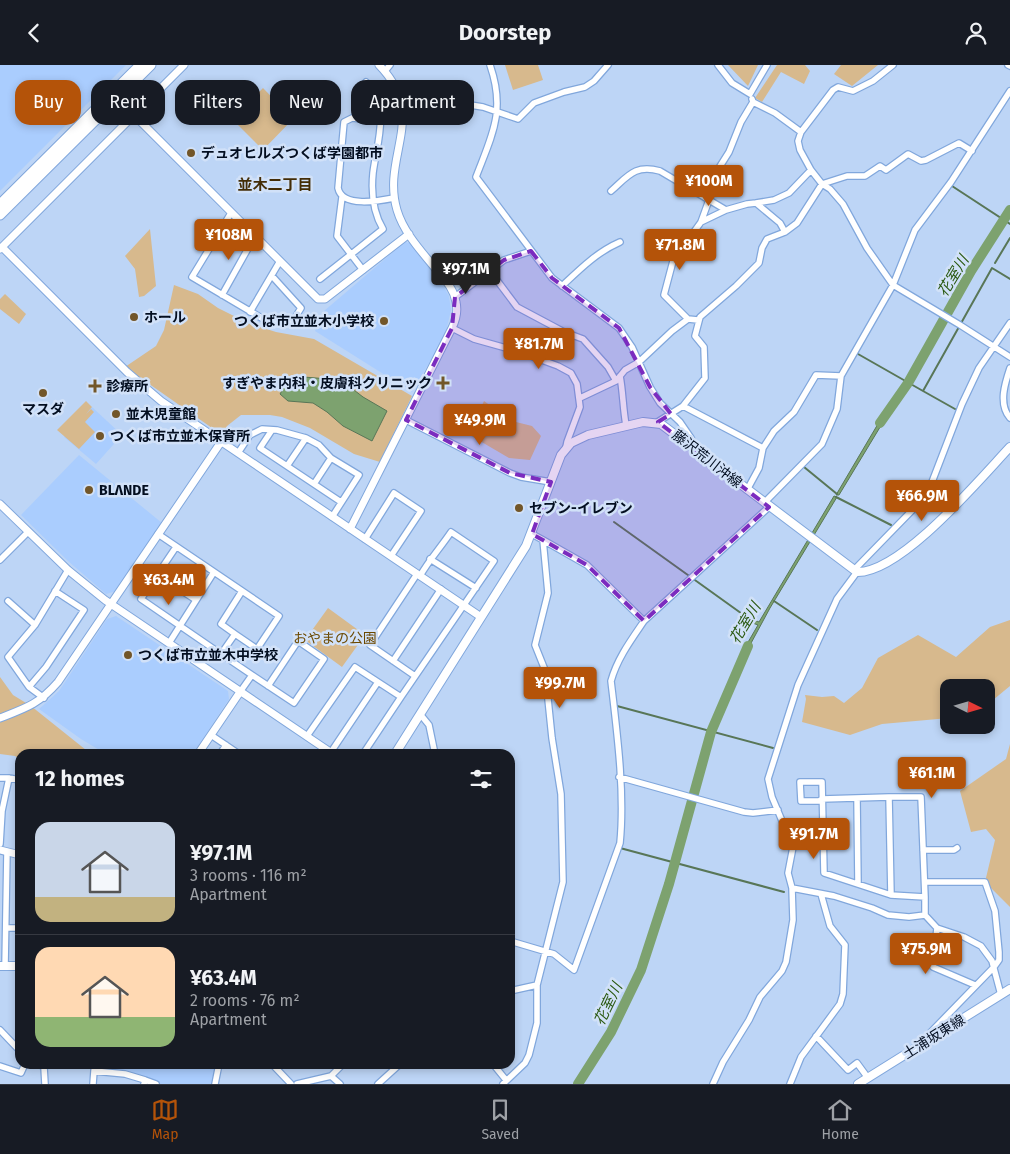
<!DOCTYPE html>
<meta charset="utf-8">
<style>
:root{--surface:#171b24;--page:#20242c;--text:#f1f3f6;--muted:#9ea1a6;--line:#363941;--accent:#b45309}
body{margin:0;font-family:"Fira Sans","Noto Sans JP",sans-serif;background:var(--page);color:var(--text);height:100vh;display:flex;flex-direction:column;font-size:19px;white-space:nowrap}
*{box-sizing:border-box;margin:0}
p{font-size:16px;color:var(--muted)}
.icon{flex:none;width:28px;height:28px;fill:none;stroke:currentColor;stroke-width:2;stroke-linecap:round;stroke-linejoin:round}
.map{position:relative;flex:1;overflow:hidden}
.panel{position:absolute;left:15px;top:684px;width:500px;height:320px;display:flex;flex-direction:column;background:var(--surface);border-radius:15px;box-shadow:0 2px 8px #0003}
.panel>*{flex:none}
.guide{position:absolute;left:15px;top:15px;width:500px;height:45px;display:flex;gap:10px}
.needle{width:32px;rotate:95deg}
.buttons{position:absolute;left:940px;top:614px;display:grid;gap:10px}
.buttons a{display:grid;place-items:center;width:55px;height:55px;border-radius:10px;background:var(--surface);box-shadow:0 2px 8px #0003;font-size:25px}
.price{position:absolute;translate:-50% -42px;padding:0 11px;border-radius:5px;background:var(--accent);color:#fff;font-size:16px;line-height:32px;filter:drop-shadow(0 1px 2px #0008)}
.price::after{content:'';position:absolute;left:50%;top:30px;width:15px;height:11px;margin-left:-8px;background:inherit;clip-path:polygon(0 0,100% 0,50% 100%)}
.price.current{background:#222;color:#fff}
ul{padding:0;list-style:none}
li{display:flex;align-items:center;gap:15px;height:125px;padding:0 20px}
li+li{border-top:1px solid var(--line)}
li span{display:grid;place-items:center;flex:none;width:140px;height:100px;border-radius:15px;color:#555}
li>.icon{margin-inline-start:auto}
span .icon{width:60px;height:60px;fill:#fffc;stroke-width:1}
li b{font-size:21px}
h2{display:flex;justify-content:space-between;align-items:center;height:60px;padding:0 20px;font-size:21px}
.tag{padding:0 18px;border-radius:15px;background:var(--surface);box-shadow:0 2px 8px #0003;font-size:18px;line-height:45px}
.tag.current{background:var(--accent);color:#fff}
header{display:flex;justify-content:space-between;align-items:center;height:65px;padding:0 20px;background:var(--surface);font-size:22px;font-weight:700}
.menu{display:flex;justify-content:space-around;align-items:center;height:70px;border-top:1px solid var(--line);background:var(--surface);font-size:14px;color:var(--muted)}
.menu a{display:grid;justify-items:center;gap:2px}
.menu .current{color:var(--accent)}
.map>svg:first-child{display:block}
</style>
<header><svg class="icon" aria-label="back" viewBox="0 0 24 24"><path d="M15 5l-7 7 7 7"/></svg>Doorstep<svg class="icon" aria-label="person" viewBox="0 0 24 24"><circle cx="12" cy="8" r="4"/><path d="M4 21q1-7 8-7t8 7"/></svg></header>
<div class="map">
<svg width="1010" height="1019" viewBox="0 0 1010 1019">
<rect width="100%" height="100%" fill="#bdd5f6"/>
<path fill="#aacdfe" d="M0,0h126l-126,126z
M405,177l5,1 34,44 5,9 2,14 -6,26 -33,56 -97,-61 9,-20z
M92,342l30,28 -26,29 -32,-27z
M79,390l83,68 -45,68 -11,3 -38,-33 -47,-46z
M116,551l112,75 1,8 -36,55h-87l-25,-15 -42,-30 20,-18 48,-72z
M97,999h120l-4,20h-52l-10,-3 -55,-12z"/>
<path fill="#d7b98d" d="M505,0h33l5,15 -30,10z
M728,0h30l-10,21z
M777,0h28l5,6 -6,13 -23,-12 -19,30 -7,-4z
M841,0h37l-26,21 -18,-12z
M263,23l30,31 -30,31 -31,-31z
M150,164l6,57 -12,10 -5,1 -4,-28 -10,-13z
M174,220l24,9 20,14 30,15 28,9 38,7 98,57 -32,66 -26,-8 -44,-26 -28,-11 -12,-2h-29l-14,11 -5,9 -97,-68 31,-21 8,-16z
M5,229l21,20 -7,10 -19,-15v-10z
M86,336l6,6 -6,7 5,-5 3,3 -9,10 10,10 -16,17 -22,-19z
M484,336l28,20 20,5 9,10 -11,24 -21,-2 -41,-24z
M328,543l37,27 -23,32 -37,-27z
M1010,555v66l-17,14 -7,3v-16h-37v31l-67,6 -32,11 -48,-13 4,-23 -1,-4 17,2 12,-1 10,7 18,-15 16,-30 40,-23 38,22 34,-30z
M0,612l13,18 18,11 60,48h-71v5l-5,-3 -15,-2z
M1010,679v163l-25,-25 10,-42 -9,-11 -15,3 -11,-41 46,-32z"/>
<path fill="#7da26f" stroke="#587657" d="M291,311l50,4 22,17 24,14 -15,30 -29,-15 -16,-14 -14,-9 -25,-2 -8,-7z
M885,347l3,2 -49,81h-3z
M834,431l3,1 -67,111 -27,50 -3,-2 18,-31 -8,-3 2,-3 7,3z"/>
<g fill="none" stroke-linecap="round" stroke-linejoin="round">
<path stroke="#587657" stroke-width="2" d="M952,121l58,38
M995,198l15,-25
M858,289l65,37 69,-123 18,11
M923,326l32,18
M804,402l33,27
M836,432l55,28
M614,457l138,99
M774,536l43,29
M617,641l156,42
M620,783l164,44"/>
<path stroke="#7da26f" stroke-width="10" d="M880,358l28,-40 63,-112 39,-61
M578,1019l33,-52 30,-62 28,-86 42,-152 37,-86"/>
<g stroke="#81a7dc" stroke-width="8">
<path id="minor" d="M490,0c16,46 2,70 -14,112l76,101 67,50 13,19 18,40 10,16 20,19 11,16 6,12
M718,0l14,18 18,11 17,-29
M893,0l-20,16 -20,10 -15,-4 -5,3 -32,42 -3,9 2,9 11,20 11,14 8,5 13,15 24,44 26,37 67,40 50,32
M1008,0l2,1
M385,6l5,-6
M752,34l1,3 22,11 26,19
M611,126c17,-15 24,-27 49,-20l66,39 21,-6 9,-1 24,20 5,9
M342,132l-5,39 26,34
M394,133c-15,3 -52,10 -56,-10l6,-66 8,-4 30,3 21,-3 23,-3 38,-11 19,3 35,12 16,-16 30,-11 21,-5 9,-6 14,-16
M756,138l18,-3 15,-7 22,-23
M231,148l-39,64 78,46 23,-2 8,-13 -29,-32
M701,157l25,-12
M490,206l27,36 47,25 19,7 25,28 8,14
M320,214l63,-50c-10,-17 -12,-36 -10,-56 4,-32 18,-64 -7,-91
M562,221c18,-17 35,-34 58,-44
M222,230l33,-59
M455,232l49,-37 27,-9
M250,247l30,-51
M698,255l-10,-1 -24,-24 9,-34 28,-39 8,-22 3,-21 17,-27 12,-30 12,-20
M452,263l22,11 46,13 38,14 13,7 6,11 3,23 -13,35 -1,5
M1010,303c-5,15 -12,36 0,50
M620,311c3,16 3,33 6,49
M580,333l36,-17 9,-11 14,-8 33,-31 16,-12
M683,341l80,42
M406,355l104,53 11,4 30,5
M656,358l27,-17 22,-28 -1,-31 -9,-11 5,-19 36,-31 23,-23 3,-15 5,-9 18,-7 12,-9 25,-39 25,-8h18l15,-10 6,4 22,-16 13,7 5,-1 33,-17 13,8
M272,365l-12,18 81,54
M238,388l12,-18 12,-6 15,1 29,8 13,7 12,13 28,17 -27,42
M287,401l19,-28
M314,419l17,-26
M747,425l12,-22 4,-20 11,-17 20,-19 22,-37 25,1
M764,438l58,-59 15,-35 4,-33 52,-91 22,-55 36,-48 59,-91
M158,469l121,82 -22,33 -22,-15 -14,20 31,21 -12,17
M365,474l29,-46 27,18 -30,45
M543,475l44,25 57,56
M176,482l-35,52 80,55
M430,494l46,29
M0,495l28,-28
M854,505l73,-75 35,-91 17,-36 31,-45
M157,510l39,25
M8,536l27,24
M235,569l-14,-10 21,-33
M169,578l45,-71
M393,596l48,-72
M252,610l42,28 30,-44 -26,-18 -30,45
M415,611l-45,-31 47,-71
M29,622l17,-20 38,-57 -29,-19
M401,632l93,-136 -43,-29c-10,15 -22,28 -31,44
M44,633l-15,-11 -21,-30 27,-32 33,-55
M420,649l9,11 6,29
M211,670l28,19
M307,671l48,-69 46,30 -38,57
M331,687l47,-70
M220,689l6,-9
M619,712l125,35 9,1 25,-3
M0,713h9l11,2
M889,732l-67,2 -3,2h-18l-1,-19h22l2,91 67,22 34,2 -4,-100h-32
M889,732l2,98
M857,733l1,86
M0,779l2,-33 7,-33
M923,785h31l3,-2
M925,817h60l10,29 4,41v8l-5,7 -64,66 1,6
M792,823l42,8 38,12 16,7 21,2 16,-2
M925,832v18l12,13 27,9 17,9 11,15 9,34
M6,863h14
M937,863l-4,39 42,18
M510,876l44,13 20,16 46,-127c5,-51 -3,-111 -9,-162 6,-22 20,-41 33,-60l125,-114
M5,901l2,-114
M510,926l27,-6
M0,965l20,21
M816,971l32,34 9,-7 11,15
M38,999l6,3 1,17
M95,999l-1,7 31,3 20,6 -1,4
M272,999l19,20
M493,999l13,16
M0,1001l21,7 4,-9
M331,1011l12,-12
M145,1015l11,4
M93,1019l1,-13
M215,1019l4,-20
M297,1019l34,-8 9,8
M378,1019l22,-20
M503,1019l22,-21 4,-8 8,-32v-38l26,-103 -2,-88 -9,-56 -7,-68 -10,-25 13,-52 -5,-53 -11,-6
M713,1019l10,-22 26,-42 11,-23 22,-26 4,-9 7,-42 -1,-32 -4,-15 5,-26 -21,-50 -4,-18 30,-94 39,-86 20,-27
M790,1019l11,-27 39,-53 3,-10 2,-49 -15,-19 -9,-32"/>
</g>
<g stroke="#81a7dc" stroke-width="9">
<path id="tertiary" d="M134,50l184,184h7l84,-65
M2,182l125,125 34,29 320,216
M0,184l184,-184
M0,439l68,66 37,30 228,154
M350,464l102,-201c4,-8 6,-17 4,-26 -2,-12 -9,-20 -17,-29 -15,-19 -35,-39 -42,-63 -16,-54 32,-94 -18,-145
M0,653c26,-10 39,-14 58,-36l163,-240
M198,689l42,-62
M0,785l20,5"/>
</g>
<g stroke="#81a7dc" stroke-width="10">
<path id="secondary" d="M395,689l131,-208 35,-91 10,-12 17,-8 55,-13 18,2 196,148c44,1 122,-92 153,-125
M0,901h20
M858,1019l152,-95"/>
</g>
<g stroke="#81a7dc" stroke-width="11">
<path id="primary" d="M0,139l140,-139
M0,150l151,-150"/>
</g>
<use href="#minor" stroke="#fff" stroke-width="5.5"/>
<use href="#tertiary" stroke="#fff" stroke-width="7"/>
<use href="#secondary" stroke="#fff" stroke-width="8"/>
<use href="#primary" stroke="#fff" stroke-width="9"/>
</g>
<path fill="#7b2cbf" fill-opacity="0.2" stroke="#7b2cbf" stroke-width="4" stroke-dasharray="10 6" stroke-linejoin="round" d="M531,186l21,27 67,50 31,59 21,27 -13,8 111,85 -125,114 -57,-56 -55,-31 19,-52 -41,-9 -104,-53 46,-92 3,-31 49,-37z"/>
<g fill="#725629" stroke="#d1e1f8" stroke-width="2">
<circle cx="191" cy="88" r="5"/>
<circle cx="134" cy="252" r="5"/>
<circle cx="384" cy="256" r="5"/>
<path d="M440.5 310.5h5v5h5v5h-5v5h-5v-5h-5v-5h5z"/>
<path d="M92.5 313.5h5v5h5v5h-5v5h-5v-5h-5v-5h5z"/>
<circle cx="43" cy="328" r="5"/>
<circle cx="116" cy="349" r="5"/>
<circle cx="100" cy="371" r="5"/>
<circle cx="89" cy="425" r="5"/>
<circle cx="519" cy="443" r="5"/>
<circle cx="128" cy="590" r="5"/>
</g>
<g text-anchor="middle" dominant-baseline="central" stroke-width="5" stroke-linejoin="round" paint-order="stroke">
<g font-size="14" font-weight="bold" fill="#030e20" stroke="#d1e1f8" text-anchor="start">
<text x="201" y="88">デュオヒルズつくば学園都市</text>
<text x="144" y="252">ホール</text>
<text x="374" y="256" text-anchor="end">つくば市立並木小学校</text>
<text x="432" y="318" text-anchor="end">すぎやま内科・皮膚科クリニック</text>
<text x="106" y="321">診療所</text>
<text x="43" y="344" text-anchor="middle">マスダ</text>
<text x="126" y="349">並木児童館</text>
<text x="110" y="371">つくば市立並木保育所</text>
<text x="99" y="425">BLΛNDE</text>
<text x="529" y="443">セブン-イレブン</text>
<text x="138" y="590">つくば市立並木中学校</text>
</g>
<g font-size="14" fill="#030e20" stroke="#d1e1f8">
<text transform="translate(707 394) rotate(38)">藤沢荒川沖線</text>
<text transform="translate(934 972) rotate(-32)">土浦坂東線</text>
</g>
<g font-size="14" fill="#6c4900" stroke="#d1e1f8">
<text x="335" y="573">おやまの公園</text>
</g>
<g font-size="15" font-weight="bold" fill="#432d07" stroke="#d1e1f8">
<text x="275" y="120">並木二丁目</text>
</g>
<g font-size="15" font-style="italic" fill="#29580f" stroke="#d1e1f8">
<text transform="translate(953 211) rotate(-59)">花室川</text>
<text transform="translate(745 558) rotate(-59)">花室川</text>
<text transform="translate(608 939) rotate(-64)">花室川</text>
</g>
</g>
</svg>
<div class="buttons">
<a><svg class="needle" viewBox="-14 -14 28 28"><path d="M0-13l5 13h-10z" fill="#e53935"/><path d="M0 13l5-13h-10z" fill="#9ea1a6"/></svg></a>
</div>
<b class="price" style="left:709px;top:142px">¥100M</b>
<b class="price" style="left:229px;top:196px">¥108M</b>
<b class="price" style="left:680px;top:206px">¥71.8M</b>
<b class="price current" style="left:466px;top:230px">¥97.1M</b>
<b class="price" style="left:539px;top:305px">¥81.7M</b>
<b class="price" style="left:480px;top:381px">¥49.9M</b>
<b class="price" style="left:922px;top:457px">¥66.9M</b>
<b class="price" style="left:169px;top:541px">¥63.4M</b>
<b class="price" style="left:560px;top:644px">¥99.7M</b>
<b class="price" style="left:932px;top:734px">¥61.1M</b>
<b class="price" style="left:814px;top:795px">¥91.7M</b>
<b class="price" style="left:926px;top:910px">¥75.9M</b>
<div class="guide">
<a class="tag current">Buy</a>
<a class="tag">Rent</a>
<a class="tag">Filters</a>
<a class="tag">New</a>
<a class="tag">Apartment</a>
</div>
<section class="panel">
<h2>12 homes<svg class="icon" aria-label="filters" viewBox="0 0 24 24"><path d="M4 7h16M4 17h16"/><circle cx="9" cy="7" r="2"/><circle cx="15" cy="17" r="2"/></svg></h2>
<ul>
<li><span style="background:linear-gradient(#c9d6e8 75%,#c2b280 0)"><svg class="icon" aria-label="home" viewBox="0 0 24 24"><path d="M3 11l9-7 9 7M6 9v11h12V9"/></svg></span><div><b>¥97.1M</b><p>3 rooms · 116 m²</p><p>Apartment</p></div></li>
<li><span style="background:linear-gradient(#ffd9b3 70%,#8fb573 0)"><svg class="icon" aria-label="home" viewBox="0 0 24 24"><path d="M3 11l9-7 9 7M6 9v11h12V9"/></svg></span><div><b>¥63.4M</b><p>2 rooms · 76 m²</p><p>Apartment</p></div></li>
</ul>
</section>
</div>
<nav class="menu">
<a class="current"><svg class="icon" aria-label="map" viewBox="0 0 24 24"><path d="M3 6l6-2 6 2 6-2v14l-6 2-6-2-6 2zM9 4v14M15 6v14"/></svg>Map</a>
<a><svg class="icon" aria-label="saved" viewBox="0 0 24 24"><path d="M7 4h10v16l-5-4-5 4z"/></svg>Saved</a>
<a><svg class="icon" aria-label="home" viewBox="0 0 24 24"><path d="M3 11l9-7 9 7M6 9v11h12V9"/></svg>Home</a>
</nav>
